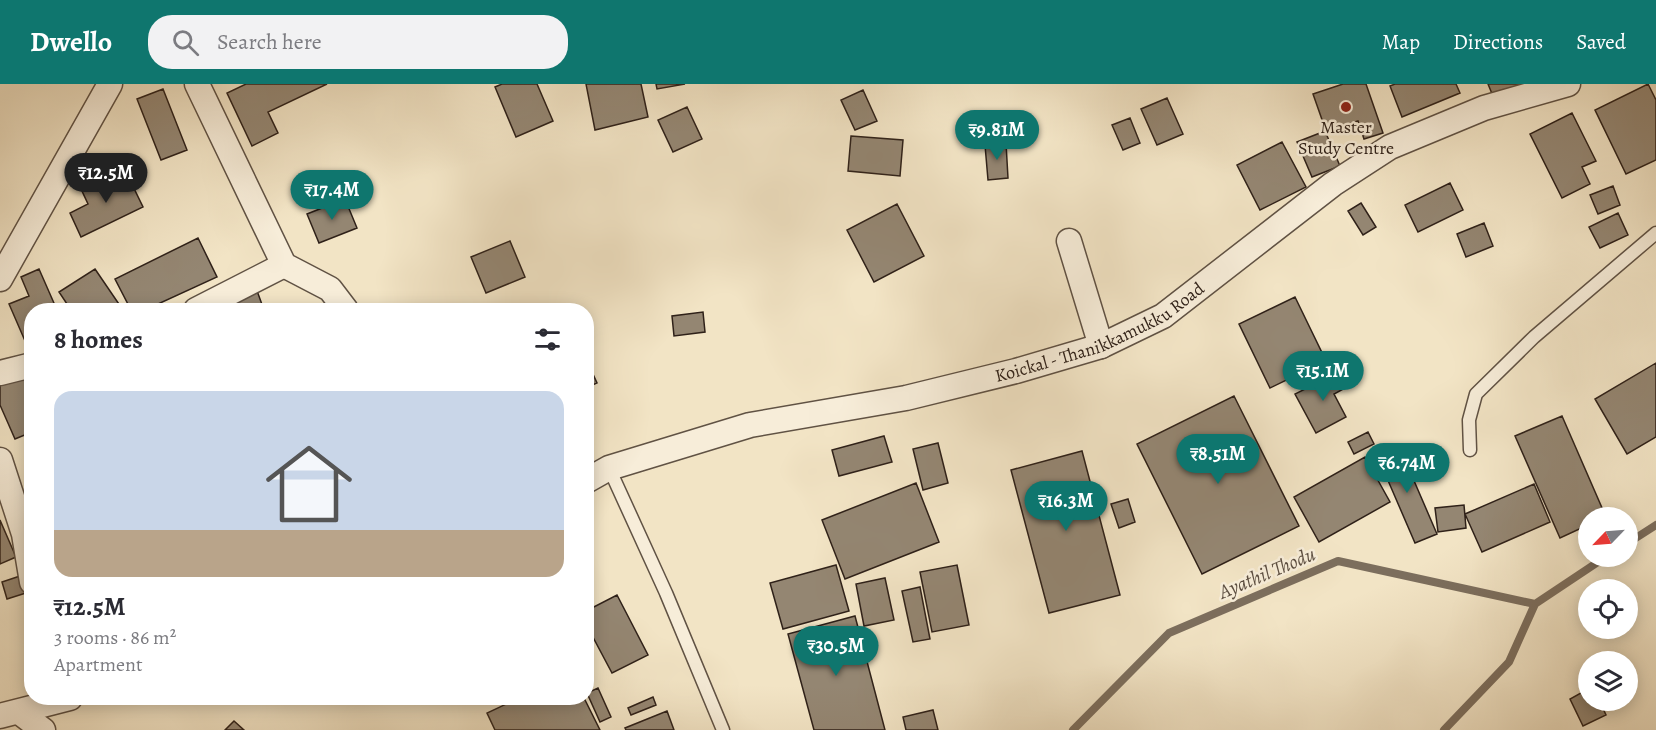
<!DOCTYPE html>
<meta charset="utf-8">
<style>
:root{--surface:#fff;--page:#f2f2f3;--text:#2b2b33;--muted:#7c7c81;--line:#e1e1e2;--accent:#0f766e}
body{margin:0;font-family:Alegreya,serif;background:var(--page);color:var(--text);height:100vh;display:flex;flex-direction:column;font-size:22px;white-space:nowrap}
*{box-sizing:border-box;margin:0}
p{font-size:20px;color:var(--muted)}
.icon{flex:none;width:33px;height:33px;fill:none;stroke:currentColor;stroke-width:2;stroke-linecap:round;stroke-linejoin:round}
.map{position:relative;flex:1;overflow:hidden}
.side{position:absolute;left:24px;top:219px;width:570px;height:402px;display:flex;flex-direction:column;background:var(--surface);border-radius:24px;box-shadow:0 3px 15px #0003}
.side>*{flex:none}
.needle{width:39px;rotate:245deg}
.fabs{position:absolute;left:1578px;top:423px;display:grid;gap:12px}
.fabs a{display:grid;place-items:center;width:60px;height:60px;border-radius:50%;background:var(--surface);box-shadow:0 3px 15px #0003;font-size:30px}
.price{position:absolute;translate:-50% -51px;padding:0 14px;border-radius:21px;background:var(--accent);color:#fff;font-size:20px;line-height:39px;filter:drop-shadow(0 2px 3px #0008)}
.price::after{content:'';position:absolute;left:50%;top:36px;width:18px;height:14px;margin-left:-9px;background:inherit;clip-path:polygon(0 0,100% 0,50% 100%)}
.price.current{background:#222;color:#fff}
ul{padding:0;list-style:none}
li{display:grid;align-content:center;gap:12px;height:318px;padding:0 30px}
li+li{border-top:2px solid var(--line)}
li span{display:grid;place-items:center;height:186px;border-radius:18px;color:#555}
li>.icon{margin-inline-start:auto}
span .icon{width:108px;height:108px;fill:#fffc;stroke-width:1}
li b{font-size:26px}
h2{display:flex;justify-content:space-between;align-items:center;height:72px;padding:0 30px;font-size:26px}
header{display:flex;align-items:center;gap:36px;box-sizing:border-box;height:84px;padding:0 30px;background:var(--accent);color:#fff}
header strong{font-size:28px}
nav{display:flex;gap:33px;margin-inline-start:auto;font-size:21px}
.search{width:420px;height:54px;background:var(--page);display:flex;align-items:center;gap:15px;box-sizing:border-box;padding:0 21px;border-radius:24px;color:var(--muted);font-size:22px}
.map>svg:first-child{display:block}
</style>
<header>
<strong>Dwello</strong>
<div class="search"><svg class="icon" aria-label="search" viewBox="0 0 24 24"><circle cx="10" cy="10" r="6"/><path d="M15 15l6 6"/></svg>Search here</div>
<nav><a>Map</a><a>Directions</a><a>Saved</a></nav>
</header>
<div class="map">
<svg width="1656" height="646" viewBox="0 0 1656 646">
<rect width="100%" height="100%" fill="#f2e4c5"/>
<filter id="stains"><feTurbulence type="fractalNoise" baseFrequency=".00333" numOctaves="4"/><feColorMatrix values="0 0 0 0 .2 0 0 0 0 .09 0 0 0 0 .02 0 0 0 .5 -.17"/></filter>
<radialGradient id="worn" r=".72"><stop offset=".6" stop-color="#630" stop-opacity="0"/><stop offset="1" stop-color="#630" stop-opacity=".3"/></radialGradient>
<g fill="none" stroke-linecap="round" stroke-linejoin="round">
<path stroke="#7c6e5d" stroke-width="8" d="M1628,459l28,-18
M1073,646l96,-97 169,-72 197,43 72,-48
M1444,646l65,-68 26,-58"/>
</g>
<path fill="#948672" stroke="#2f2119" stroke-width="1.5" d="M246,0h81l-59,28 10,21 -26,13 -25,-53z
M502,0h35l16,37 -37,16 -21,-50z
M586,0h55l7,33 -53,13z
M656,0h29l-28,5z
M1343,0h23l17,49 -19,6 -6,-18 -32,10 -13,-37z
M1395,0h61l4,9 -58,24 -12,-31z
M1488,0h49l-42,17z
M1648,0l8,16v60l-30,14 -31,-64z
M163,5l24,61 -26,10 -24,-61z
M863,6l14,31 -22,9 -14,-30z
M1167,14l16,36 -26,11 -16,-36z
M687,23l15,32 -29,13 -15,-32z
M1572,29l24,48 -14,6 8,17 -28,14 -32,-64z
M1130,34l10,25 -17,7 -11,-25z
M1325,47l15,35 -28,11 -15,-35z
M851,52l52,4 -3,36 -52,-5z
M1282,58l24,45 -46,23 -23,-45z
M1006,59l2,35 -20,2 -3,-35z
M125,86l18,37 -62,30 -11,-24 18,-9 -6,-13z
M1450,99l13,27 -45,22 -13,-27z
M1613,102l7,19 -22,9 -8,-19z
M345,115l12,29 -38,15 -12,-29z
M1361,119l15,24 -13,8 -15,-24z
M897,120l27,52 -50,26 -27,-52z
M1618,129l10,22 -28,13 -11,-21z
M1484,139l9,23 -27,11 -9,-23z
M198,154l19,39 -72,33h-14l-16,-31z
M510,157l15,36 -39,16 -15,-36z
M39,185l18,41h-25v47l-23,-53 20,-8 -8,-19z
M95,185l28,41h-52l-12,-18z
M256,204l8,22h-75z
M1295,213l31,64 -56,27 -31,-64z
M703,228l2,20 -31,4 -2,-20z
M586,275l11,24 -11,5z
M1656,279v74l-29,17 -32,-55z
M1339,288l8,15 -13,7 12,23 -30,16 -21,-39z
M22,291l10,21v36l-17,7 -15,-34v-20z
M1234,312l65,130 -97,48 -65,-130z
M1562,332l44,101 -18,1v7l-28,13 -45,-102z
M1368,348l6,12 -20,10 -6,-12z
M884,352l8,26 -53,14 -7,-26z
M938,359l10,40 -25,7 -10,-41z
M1399,362l38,88 -22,9 -38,-88z
M1082,367l38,144 -71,18 -38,-143z
M1365,373l25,45 -71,40 -25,-45z
M916,399l23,59 -94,37 -23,-59z
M1534,400l16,38 -68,30 -17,-38z
M1128,415l7,23 -16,6 -8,-24z
M1464,421l2,23 -28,4 -3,-24z
M0,436l16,37 -16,7z
M836,481l13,46 -66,18 -13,-46z
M957,481l12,60 -37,7 -12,-60z
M23,491l6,17 -22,7 -5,-17z
M885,494l9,42 -30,6 -8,-42z
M920,503l10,52 -17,3 -11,-51z
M617,511l31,60 -36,18 -26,-49v-13z
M855,532l30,114h-71l-26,-96z
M598,604l13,29 -11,5 -13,-29z
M1588,605v11h11l7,15 -23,11 -13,-27z
M653,613l3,8 -25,10 -3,-7z
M519,614h65l16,32h-105l-8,-17z
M933,626l5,20h-32l-3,-13z
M667,627l7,19h-48l-1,-2z
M234,637l10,9h-19z"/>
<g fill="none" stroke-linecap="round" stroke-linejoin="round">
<g stroke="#605244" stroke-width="15">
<path id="service" d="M1470,366l-1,-30 7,-26 58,-57 122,-104
M609,384l57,125 57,137"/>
</g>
<g stroke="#605244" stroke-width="27">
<g id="minor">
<path d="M197,0l87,181 46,24 16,21"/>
<path d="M1069,157l32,105"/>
<path d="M0,195l110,-195"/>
<path d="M196,226l88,-45"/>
<path d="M0,289l32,-8"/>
<path d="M0,376l24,74 8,48"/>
<path id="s1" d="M586,397l23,-13 141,-43 156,-27 110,-27 85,-25 62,-30 170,-132 57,-37 94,-39 84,-24"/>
<path d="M19,628l24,18"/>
<path d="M0,632l70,-18"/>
</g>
</g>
<use href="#service" stroke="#f7edd9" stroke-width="12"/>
<use href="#minor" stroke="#f7edd9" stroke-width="24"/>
</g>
<circle fill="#8f2418" stroke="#f7edd9" stroke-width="2" cx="1346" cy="23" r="6"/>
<g text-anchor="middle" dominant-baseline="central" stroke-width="5" stroke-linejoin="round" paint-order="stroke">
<g font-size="18" fill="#2f2119" stroke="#f7edd9">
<text x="1346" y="43">Master<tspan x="1346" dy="21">Study Centre</tspan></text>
</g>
<g font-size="18" fill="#2f2119" stroke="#f7edd9">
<text stroke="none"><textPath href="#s1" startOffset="538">Koickal - Thanikkamukku Road</textPath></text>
</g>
<g font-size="20" font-style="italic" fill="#5c4e41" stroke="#f7edd9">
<text transform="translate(1267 489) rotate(-23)">Ayathil Thodu</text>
</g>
</g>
<rect width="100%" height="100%" filter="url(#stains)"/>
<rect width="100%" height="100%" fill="url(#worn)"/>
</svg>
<div class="fabs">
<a><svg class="needle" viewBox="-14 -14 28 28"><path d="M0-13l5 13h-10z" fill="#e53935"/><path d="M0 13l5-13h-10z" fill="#7c7c81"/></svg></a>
<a><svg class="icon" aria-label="locate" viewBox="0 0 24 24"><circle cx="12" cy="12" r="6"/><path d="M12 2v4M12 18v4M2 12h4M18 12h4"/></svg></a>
<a><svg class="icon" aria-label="layers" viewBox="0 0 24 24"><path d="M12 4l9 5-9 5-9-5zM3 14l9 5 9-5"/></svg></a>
</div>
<b class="price" style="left:997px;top:77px">₹9.81M</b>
<b class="price current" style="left:106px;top:120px">₹12.5M</b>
<b class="price" style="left:332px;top:137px">₹17.4M</b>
<b class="price" style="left:1323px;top:318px">₹15.1M</b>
<b class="price" style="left:1218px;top:401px">₹8.51M</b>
<b class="price" style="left:1407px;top:410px">₹6.74M</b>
<b class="price" style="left:1066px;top:448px">₹16.3M</b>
<b class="price" style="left:836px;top:593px">₹30.5M</b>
<section class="side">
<h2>8 homes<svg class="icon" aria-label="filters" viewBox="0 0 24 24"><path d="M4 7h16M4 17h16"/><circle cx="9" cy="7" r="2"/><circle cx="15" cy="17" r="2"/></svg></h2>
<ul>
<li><span style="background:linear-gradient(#c9d6e8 75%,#b9a48a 0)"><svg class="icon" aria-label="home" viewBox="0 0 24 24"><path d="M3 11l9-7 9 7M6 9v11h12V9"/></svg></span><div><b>₹12.5M</b><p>3 rooms · 86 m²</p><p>Apartment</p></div></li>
</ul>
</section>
</div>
